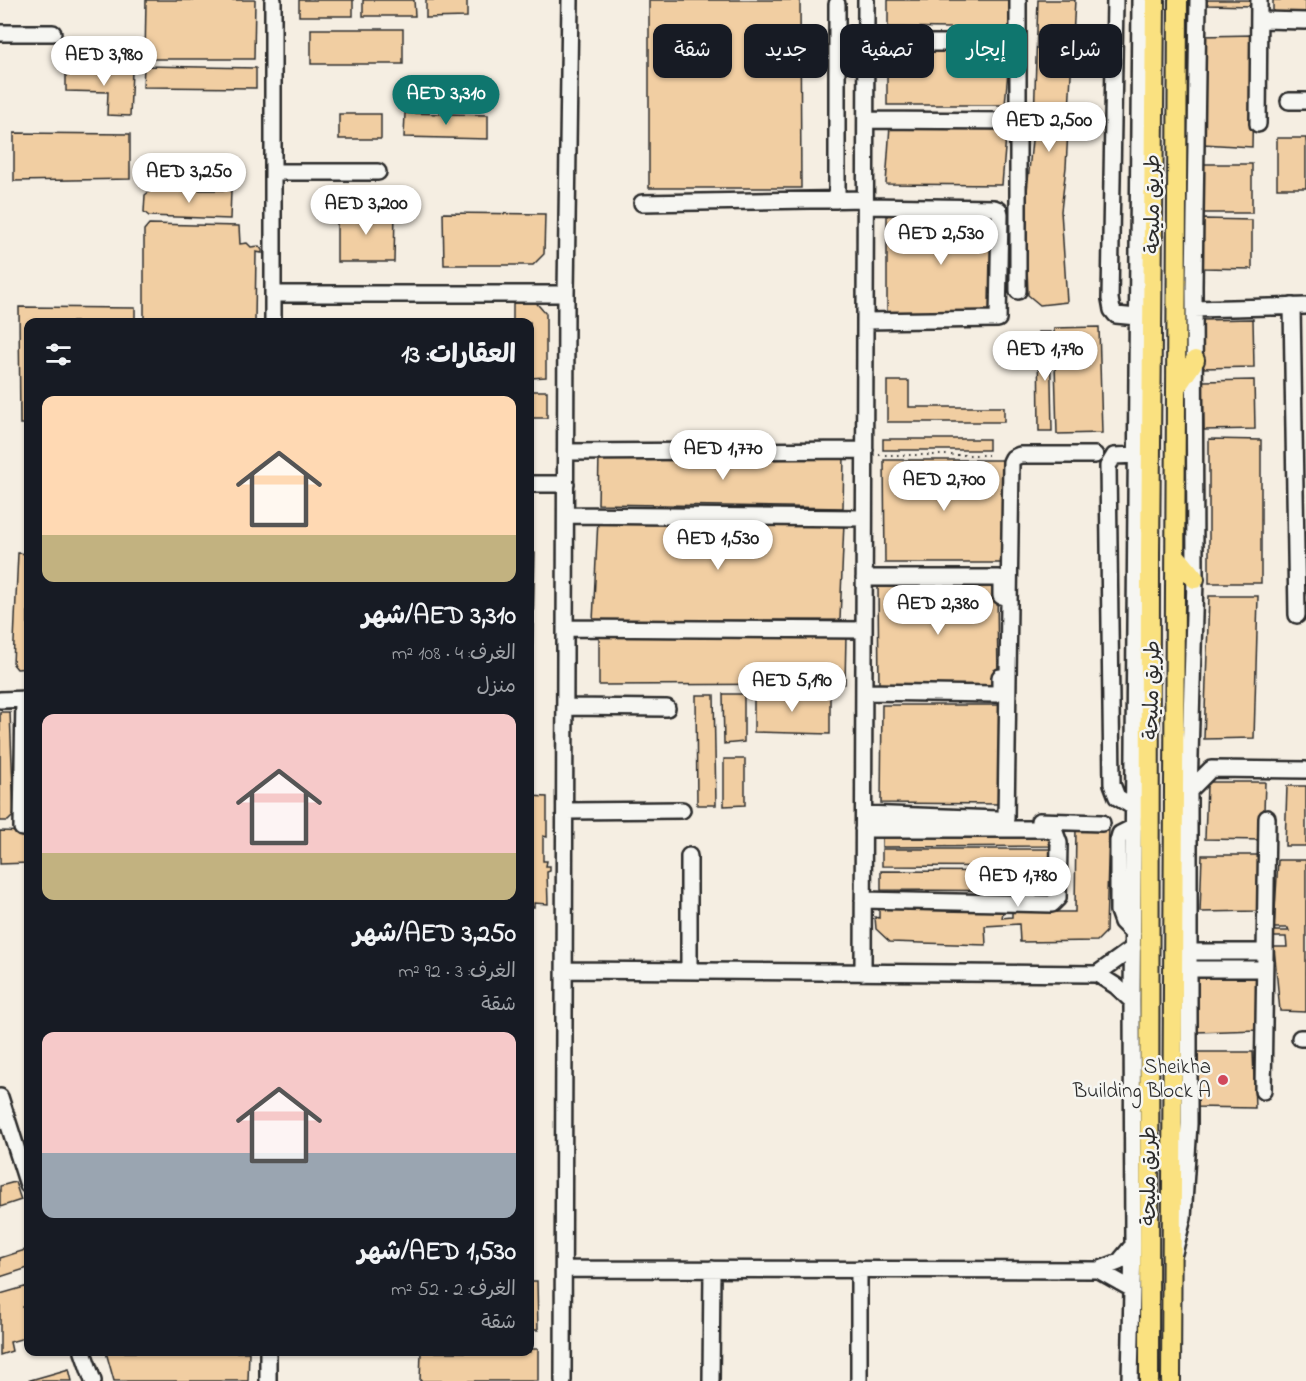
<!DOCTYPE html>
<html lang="ar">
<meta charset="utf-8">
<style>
:root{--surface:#171b24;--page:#20242c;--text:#f1f3f6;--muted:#9ea1a6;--accent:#0f766e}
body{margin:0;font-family:"Indie Flower","Playpen Sans Arabic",sans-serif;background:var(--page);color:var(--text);direction:rtl;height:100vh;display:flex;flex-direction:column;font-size:22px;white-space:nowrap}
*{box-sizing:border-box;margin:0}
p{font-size:20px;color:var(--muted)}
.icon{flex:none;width:33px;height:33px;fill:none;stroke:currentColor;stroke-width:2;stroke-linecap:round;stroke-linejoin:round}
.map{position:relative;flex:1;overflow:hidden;direction:ltr}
.side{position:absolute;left:24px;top:318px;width:510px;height:1038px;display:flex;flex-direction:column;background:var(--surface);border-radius:12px;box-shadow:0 2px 4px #0004;direction:rtl}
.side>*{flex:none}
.guide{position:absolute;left:552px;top:24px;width:570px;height:54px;direction:rtl;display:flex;gap:12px}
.price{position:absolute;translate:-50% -51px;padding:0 14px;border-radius:21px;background:#fff;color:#222;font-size:20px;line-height:39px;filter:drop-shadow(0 2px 3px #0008)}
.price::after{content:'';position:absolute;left:50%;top:36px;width:18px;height:14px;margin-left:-9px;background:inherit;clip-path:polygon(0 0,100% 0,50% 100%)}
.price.on{background:var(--accent);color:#fff}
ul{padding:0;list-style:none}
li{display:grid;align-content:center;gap:12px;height:318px;padding:0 18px}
li span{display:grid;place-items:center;height:186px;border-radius:12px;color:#555}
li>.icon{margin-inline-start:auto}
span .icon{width:108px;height:108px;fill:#fffc;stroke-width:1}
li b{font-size:26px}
h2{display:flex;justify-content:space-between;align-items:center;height:72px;padding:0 18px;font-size:26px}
.pill{padding:0 21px;border-radius:12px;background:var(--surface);box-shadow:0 2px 4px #0004;font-size:21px;line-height:54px}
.pill.on{background:var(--accent);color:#fff}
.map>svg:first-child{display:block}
</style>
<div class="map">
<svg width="1306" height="1381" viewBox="0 0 1306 1381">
<rect width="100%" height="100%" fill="#f5eee2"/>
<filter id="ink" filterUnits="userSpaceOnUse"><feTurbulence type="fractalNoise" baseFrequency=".0167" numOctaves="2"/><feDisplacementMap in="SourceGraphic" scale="12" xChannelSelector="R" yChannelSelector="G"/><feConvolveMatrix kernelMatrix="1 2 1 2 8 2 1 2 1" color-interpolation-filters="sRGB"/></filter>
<g filter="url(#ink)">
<path fill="#f1cea2" stroke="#2b2b2b" stroke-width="1.5" d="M146,0h109l-1,59h-109z
M299,0h54v16h-54z
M363,0h51l1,16h-52z
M426,0h41v17l-41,1z
M649,0h151l1,188h-152z
M888,0h122l1,29 -123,-2z
M1038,0h37l-9,167 -5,44 6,91 -27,3 -12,-10 -3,-83 9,-92z
M1205,0h49v6l-49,-1z
M1273,0h33v16h-33z
M311,29h92v35h-92z
M1254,35l-2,112 -49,-3 -1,-108z
M887,47h111l11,13 -4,45h-118z
M144,66l112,2v20l-113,-1z
M66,69l66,2 -2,45 -23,-1 1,-23 -42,-1z
M405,113l83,2v24l-84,-2z
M339,114h42v25h-42z
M890,125h106l10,11 -4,49 -116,-1z
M14,133l116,1v45l-116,2z
M1277,138h29v50h-29z
M1200,164h52v49h-52z
M151,190h80l-1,29 -81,-3 -5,-4 1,-17z
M337,211h58l-1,51h-57z
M443,213l102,1 -1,40 -11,11h-89z
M887,213h108l2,104 -110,2z
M1203,219l49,1v49l-49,-1z
M149,224l90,2 1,18 7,-1 4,4 8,-1 3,4v3l-6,-1 -1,70h-111v-92z
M532,298l14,16v63l-16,1v-56h-17v-23z
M19,307l116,1v14h-107v102h-8z
M1253,319l1,48 -53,1 -1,-48z
M1099,327l3,106 -45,1 -3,-106z
M1038,332h12l2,99h-13z
M1254,380l1,49 -51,1 -1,-49z
M887,381h22v26h95v15h-117z
M530,391h17v27h-17z
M883,439h106v11h-106z
M1209,439l52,1v143h-52z
M599,455h245l-1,53 -245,-4z
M884,460h118l1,103h-118z
M598,519l246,3 -4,98 -247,1z
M530,552l5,1 -3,105h-2z
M18,553l10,1v114l-11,1 -4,-5z
M878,585h119l1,103h-119z
M1209,596h49l-4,142 -50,1z
M599,633l247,2 -1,49 -246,1z
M754,693l76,1v40l-76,-2z
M723,694h21v48l-20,2z
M696,695h18l2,110h-19z
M882,705h118l1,99 -120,-1z
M0,712h10l4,103 -6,6h-8z
M724,759h21v46l-21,1z
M1210,782h55l-2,58 -58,-1 2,-54z
M1287,786h19v60h-21z
M530,796l17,1v40l-4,-1v25h4l-1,5h4v5l-3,1 1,32 -14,-1v4h-4z
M1076,824l33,1 -3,107 -9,9 -77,1 -1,-18 -34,2 1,19 -96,-3 -14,-13 -1,-12 4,1v-12h29l-1,4 63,1v-4h26l-1,5h8l-1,6 10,-1v-5h63z
M0,831l28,1v31l-28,1z
M1050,835l1,11 -169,1v-11z
M882,849h170l1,18 -171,-1z
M1202,855h58l-1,56 -59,1z
M1278,860h28v152l-26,-1 -6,-64h13l-1,-10h-13v-6h16l-1,-3h-14z
M881,871l173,1v19l-173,-1z
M1256,973l2,57 -62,2 -2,-57z
M1192,1052h61l2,56 -61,-1z
M15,1182l6,18 -21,7v-21z
M28,1249v19l-28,9v-19z
M530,1281h7l1,49h-8z
M28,1286v19l-5,2 3,11 2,-1v20l-18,5 2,9 -12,4v-61z
M530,1349h8v32h-118l1,-29h109z
M106,1352h143l-1,29h-134z
M69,1369l3,12h-45z"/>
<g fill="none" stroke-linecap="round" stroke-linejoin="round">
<g stroke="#2b2b2b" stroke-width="20">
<path id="minor" d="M1115,0l-5,299 2,11 4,5 21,2
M1259,20l47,1
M0,33h53
M866,43h152
M1289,101h17
M866,120l152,1
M1258,124l1,-124
M273,172h105
M837,200v-196
M642,203l223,-4
M1018,291v-291
M273,294h293
M1292,306l5,309
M1194,309l112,-3
M865,321l133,-2 2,-105 -1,-4 -5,-2 -128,-2
M273,322v-322
M566,452l299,-2
M530,484h36
M566,515l298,3
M864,578h135l2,3v15
M566,628l298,2
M864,692l132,2 4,-3v-14
M0,700l28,-1
M566,707l101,1
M1189,791l22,-22 95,1
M1135,808l-18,-11 -5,-13 -4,-318 6,-10 23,-1
M566,811l116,-1
M864,814l133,5
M1006,819l5,-357 2,-4 7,-3h75
M1039,821l63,2
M22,828l2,-129
M863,900l189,4 6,-6 1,-55 -4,-11 -10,-3h-182
M1133,933l-11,-11 -4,-11v-70l2,-7 14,-7
M1189,952h76
M1189,969h75
M565,970l532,4 36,-26
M689,971v-115
M863,973l3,-973
M1097,974l19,12 16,15
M1300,1038h6
M1263,1091l4,-273
M0,1097l28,88
M1174,1253l9,-35 6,-94v-333l6,-212 -1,-293 4,-286
M565,1269l533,1 21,-8 14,-17
M1098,1270l34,19
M83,1352l10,29
M268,1381v-29
M563,1381l3,-1087 4,-294
M711,1381l1,-112
M859,1381v-112
M1130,1381l3,-136 -1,-244 8,-1001"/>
</g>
<g stroke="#2b2b2b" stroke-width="22">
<path id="major" d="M1176,388l19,-28
M1177,557l18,22
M1149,1381l1,-826 5,-555
M1171,1381l7,-1381"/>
</g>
<path stroke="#2b2b2b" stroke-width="2" stroke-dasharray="1.5 4.5" stroke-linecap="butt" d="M879,455h109"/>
<use href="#minor" stroke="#f6f6f2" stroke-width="15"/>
<use href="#major" stroke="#fae180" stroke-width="18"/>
</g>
</g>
<circle fill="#d1495b" stroke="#f6f6f2" stroke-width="2" cx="1223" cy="1080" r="6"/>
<g text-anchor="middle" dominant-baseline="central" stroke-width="5" stroke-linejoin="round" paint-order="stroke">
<g font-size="21" fill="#2b2b2b" stroke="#f6f6f2">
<text transform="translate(1154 204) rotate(-90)">طريق مليحة</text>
<text transform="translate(1153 690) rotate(-89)">طريق مليحة</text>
<text transform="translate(1150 1176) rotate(-90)">طريق مليحة</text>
</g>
<g font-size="21" fill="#2b2b2b" stroke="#f6f6f2" text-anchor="end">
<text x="1211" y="1068">Sheikha<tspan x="1211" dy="24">Building Block A</tspan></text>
</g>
</g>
</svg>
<b class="price" style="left:104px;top:87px">AED 3,980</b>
<b class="price on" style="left:446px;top:126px">AED 3,310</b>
<b class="price" style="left:1049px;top:153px">AED 2,500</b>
<b class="price" style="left:189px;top:204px">AED 3,250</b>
<b class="price" style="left:366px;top:236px">AED 3,200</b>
<b class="price" style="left:941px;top:266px">AED 2,530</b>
<b class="price" style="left:1045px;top:382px">AED 1,790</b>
<b class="price" style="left:723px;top:481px">AED 1,770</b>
<b class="price" style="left:944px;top:512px">AED 2,700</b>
<b class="price" style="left:718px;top:571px">AED 1,530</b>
<b class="price" style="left:938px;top:636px">AED 2,380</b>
<b class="price" style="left:792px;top:713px">AED 5,190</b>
<b class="price" style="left:1018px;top:908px">AED 1,780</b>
<div class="guide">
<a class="pill">شراء</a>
<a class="pill on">إيجار</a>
<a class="pill">تصفية</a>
<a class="pill">جديد</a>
<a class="pill">شقة</a>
</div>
<section class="side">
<h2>العقارات: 13<svg class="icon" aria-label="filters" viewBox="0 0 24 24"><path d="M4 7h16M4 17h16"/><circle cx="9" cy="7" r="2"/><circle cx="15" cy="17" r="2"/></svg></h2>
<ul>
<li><span style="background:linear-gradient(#ffd9b3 75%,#c2b280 0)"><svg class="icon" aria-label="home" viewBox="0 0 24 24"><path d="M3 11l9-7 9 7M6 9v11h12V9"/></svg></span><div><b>AED 3,310/شهر</b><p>الغرف: 4 · 108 m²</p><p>منزل</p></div></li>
<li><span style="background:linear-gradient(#f6c9c9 75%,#c2b280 0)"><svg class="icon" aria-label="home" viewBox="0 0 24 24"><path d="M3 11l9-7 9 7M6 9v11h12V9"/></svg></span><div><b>AED 3,250/شهر</b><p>الغرف: 3 · 92 m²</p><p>شقة</p></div></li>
<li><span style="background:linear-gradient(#f6c9c9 65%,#9aa5b1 0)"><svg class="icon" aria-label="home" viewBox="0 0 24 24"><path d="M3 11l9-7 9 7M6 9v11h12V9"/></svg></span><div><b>AED 1,530/شهر</b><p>الغرف: 2 · 52 m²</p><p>شقة</p></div></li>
</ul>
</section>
</div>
